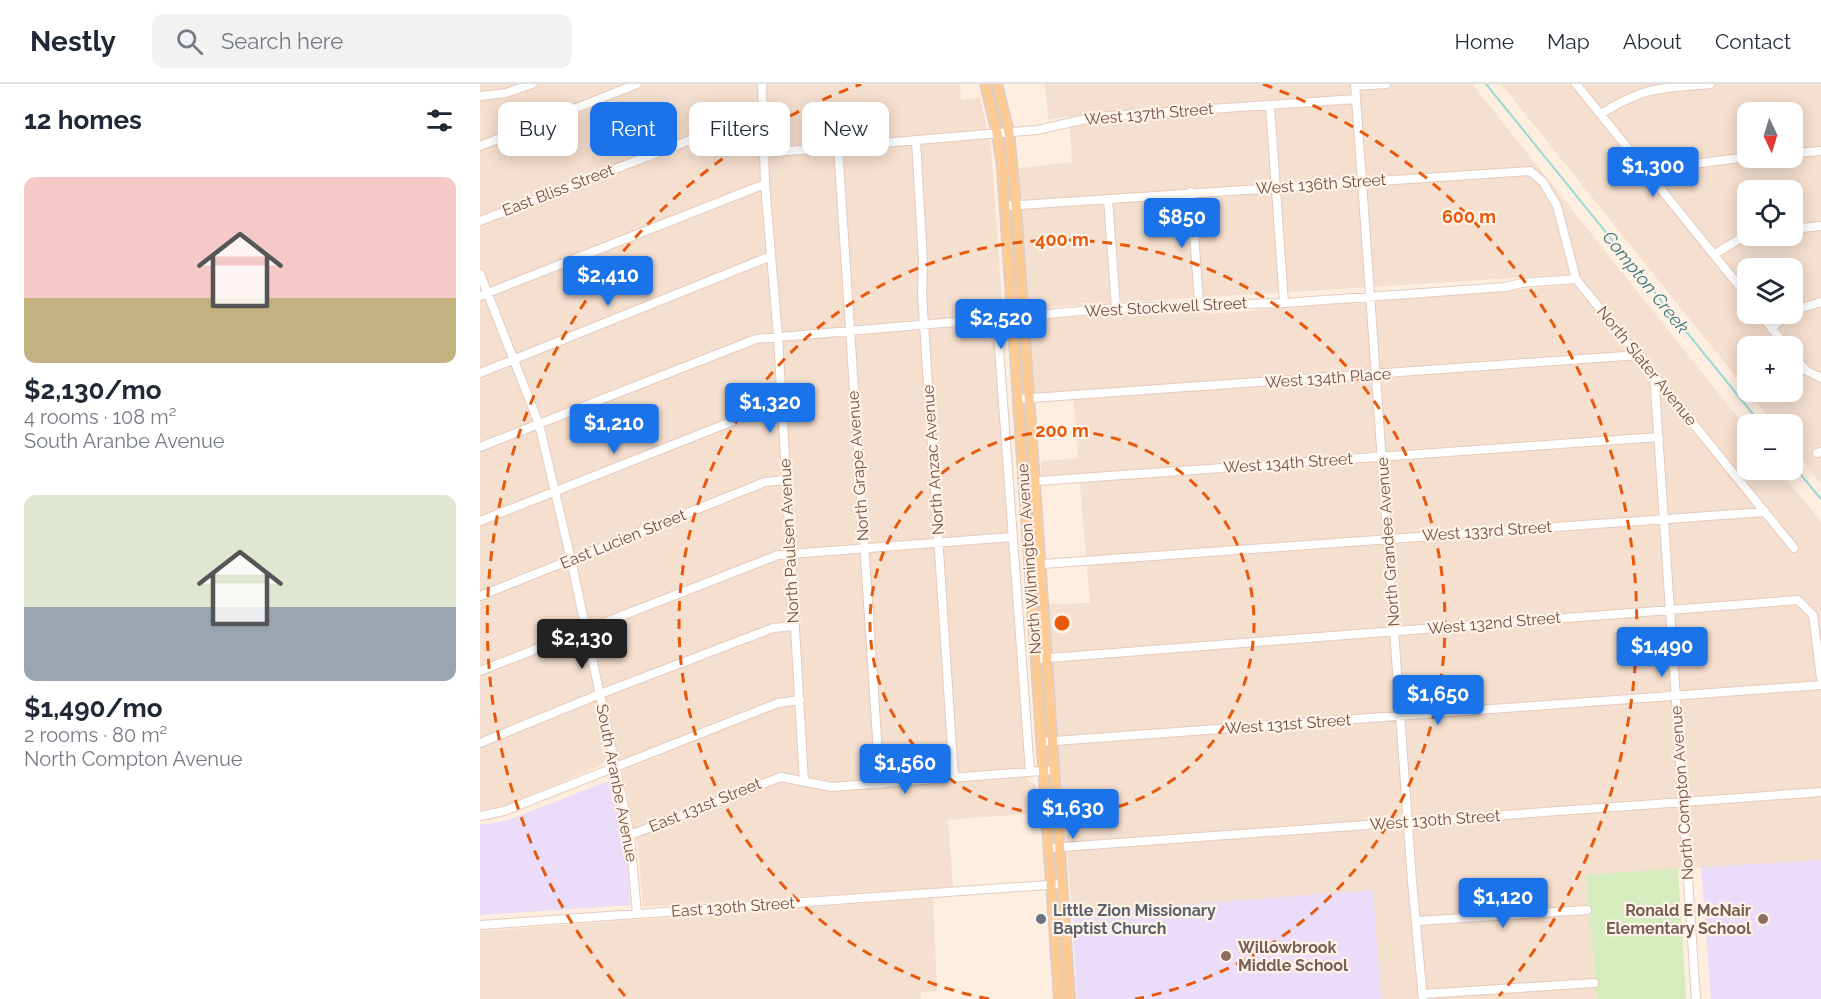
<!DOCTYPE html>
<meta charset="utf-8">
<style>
:root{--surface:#fff;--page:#f2f2f3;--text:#1f2937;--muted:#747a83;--line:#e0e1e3;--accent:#1a73e8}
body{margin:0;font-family:Raleway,sans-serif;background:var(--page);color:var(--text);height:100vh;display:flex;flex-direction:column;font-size:22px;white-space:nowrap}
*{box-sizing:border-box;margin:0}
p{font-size:20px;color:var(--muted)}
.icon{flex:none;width:33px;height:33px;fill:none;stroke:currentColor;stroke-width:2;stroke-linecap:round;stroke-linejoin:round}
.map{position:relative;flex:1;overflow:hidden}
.panel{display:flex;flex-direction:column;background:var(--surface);width:480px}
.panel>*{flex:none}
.hud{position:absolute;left:18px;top:18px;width:570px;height:54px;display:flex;gap:12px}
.needle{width:39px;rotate:176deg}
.fabs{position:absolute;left:1257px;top:18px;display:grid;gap:12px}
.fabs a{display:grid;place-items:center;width:66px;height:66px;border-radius:12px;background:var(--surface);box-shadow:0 3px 15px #0003;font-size:30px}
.price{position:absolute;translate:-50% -51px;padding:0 14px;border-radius:6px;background:var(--accent);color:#fff;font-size:20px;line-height:39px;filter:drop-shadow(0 2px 3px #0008)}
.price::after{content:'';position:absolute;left:50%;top:36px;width:18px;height:14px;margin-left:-9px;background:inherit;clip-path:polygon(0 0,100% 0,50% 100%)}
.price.current{background:#222;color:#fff}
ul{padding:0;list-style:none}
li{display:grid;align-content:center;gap:12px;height:318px;padding:0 24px}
li span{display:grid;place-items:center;height:186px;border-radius:12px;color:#555}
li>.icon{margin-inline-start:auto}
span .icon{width:108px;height:108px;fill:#fffc;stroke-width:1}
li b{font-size:26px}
h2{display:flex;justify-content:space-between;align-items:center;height:72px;padding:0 24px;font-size:26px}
.pill{padding:0 21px;border-radius:12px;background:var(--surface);box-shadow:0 3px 15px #0003;font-size:21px;line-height:54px}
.pill.current{background:var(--accent);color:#fff}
header{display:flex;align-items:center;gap:36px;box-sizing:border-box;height:84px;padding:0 30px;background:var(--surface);border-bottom:2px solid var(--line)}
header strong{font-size:28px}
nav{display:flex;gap:33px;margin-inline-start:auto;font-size:21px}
.search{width:420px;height:54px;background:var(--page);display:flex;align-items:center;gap:15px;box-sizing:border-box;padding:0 21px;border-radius:12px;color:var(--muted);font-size:22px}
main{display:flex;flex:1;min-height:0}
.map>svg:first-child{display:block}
</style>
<header>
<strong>Nestly</strong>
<div class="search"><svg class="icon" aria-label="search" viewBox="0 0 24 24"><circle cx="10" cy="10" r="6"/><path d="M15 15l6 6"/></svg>Search here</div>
<nav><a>Home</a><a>Map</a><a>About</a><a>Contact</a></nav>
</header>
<main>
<section class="panel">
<h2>12 homes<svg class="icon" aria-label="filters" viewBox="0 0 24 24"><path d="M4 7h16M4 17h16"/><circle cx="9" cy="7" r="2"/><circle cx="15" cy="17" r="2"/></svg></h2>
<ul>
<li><span style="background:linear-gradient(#f6c9c9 65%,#c2b280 0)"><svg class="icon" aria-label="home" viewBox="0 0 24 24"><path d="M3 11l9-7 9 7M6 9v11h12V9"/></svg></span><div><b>$2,130/mo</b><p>4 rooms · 108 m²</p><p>South Aranbe Avenue</p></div></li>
<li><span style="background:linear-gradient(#dfe7d0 60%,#9aa5b1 0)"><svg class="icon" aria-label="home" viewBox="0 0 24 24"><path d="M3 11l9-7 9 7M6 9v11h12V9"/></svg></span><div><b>$1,490/mo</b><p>2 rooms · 80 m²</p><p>North Compton Avenue</p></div></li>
</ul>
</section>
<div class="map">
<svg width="1341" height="915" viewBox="0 0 1341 915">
<rect width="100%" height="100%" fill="#fdeee0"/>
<path fill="#f5dfce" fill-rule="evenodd" d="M0,0h480l1,16 19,-3 11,51 11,155 -8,6 13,217 20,254 9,5 3,28 -91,7 5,67 -310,20 -5,-61 -19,-88 -112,47 -27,6z
M565,0h427l275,345 1,41h31l42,52v338l-235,15 11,124h-216l-8,-109 -301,23 -24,-309 42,-1 -11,-129 -38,2v-15l37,-3 -5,-67 -38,2 -5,-69 3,-4 162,-12 15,6 362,-29 12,-8 -23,-2 -527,33 -5,-5 -10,-135 53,-6 -3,-46 -21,4z
M1021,0h320v400l-28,-36 -1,-24h-18zM1268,28h44v46h-44zM1268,106h44v46h-44zM1268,184h44v46h-44zM1268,262h44v46h-44z
M453,814l4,93 -16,1v7h-441v-68z"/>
<path fill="#ebddf9" d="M131,696l17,68 2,57 -150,10v-90l28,-5z
M1341,776v139h-110l-10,-132z
M893,806l8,109h-304l-5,-86z"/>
<path fill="#d6ebbe" d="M1198,784l8,131h-89l-11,-124z"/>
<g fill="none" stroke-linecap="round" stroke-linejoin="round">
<path stroke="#99d8da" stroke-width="2" d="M1006,0l275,340
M1312,380l29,35"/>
<g stroke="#e4cbbe" stroke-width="10">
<path id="minor" d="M282,0l3,100 13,153 26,445
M875,0l57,797 11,118
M1096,0l172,213
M875,2l31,-2
M0,12l26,-3 26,-9
M790,21l14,198
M1121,30c42,-27 60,-26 109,-30
M436,57l7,120 -1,33 32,484
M0,62l157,-62
M358,63l42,637
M284,69l273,-23 58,-13 261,-18
M1312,69l29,-2
M1177,99l28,-18 63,-8
M711,108l8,111
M628,115l8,109
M525,122l525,-35 13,11 14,24 19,73 218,269
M0,137l283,-109
M1312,145l29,-3
M1235,170l33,-20
M0,190l59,150 32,136 59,275 7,79
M0,212l285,-112
M1312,227l29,-9
M1280,230l26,32
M517,236l33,452
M1291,244l18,-14
M1312,271l15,16 14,7
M0,289l291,-117
M1174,289l42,626
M538,315l621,-44
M0,363l276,-108 360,-31 168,-5 221,-16 17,-4 54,-4
M1337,369l4,-1
M544,398l635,-45
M0,437l276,-109 26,-4
M549,481l736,-53
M0,512l285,-114 20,-2
M556,575l762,-59 15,15 8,63
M0,587l298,-116 234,-18
M561,658l780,-57
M0,659l120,-49 173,-66 21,-2
M0,732l24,-5 274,-108 22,-3
M150,751l151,-58 51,10 222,-17
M569,764l772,-56
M938,837l169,-11
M0,841l582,-41
M943,910l171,-11"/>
</g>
<g stroke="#d8cecb" stroke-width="12">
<path id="major" d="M505,0l12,49 5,33 57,833
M517,0l12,48 7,73 54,794"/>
</g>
<use href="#minor" stroke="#fff" stroke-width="8"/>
<use href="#major" stroke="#ffcb95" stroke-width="9"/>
</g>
<g fill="none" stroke="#e8590c" stroke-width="3" stroke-dasharray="10 8">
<circle cx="582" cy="539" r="192"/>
<path d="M509 915A383 383 0 1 1 655 915"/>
<path d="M145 912A575 575 0 0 1 381 0M783 0A575 575 0 0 1 1019 912"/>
</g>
<circle fill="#6b7280" stroke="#fff3e7" stroke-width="2" cx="561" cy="835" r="6"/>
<g fill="#8d6e63" stroke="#fff3e7" stroke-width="2">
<circle cx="1283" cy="835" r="6"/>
<circle cx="746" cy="872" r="6"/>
</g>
<g text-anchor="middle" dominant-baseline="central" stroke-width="4.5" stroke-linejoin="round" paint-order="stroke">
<g font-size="16" fill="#755146" stroke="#fff3e7">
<text transform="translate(669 30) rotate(-5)">West 137th Street</text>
<text transform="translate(841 100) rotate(-4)">West 136th Street</text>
<text transform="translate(78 106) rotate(-21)">East Bliss Street</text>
<text transform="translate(686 223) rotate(-3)">West Stockwell Street</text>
<text transform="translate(1167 282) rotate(51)">North Slater Avenue</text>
<text transform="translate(848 294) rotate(-4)">West 134th Place</text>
<text transform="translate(453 376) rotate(-94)">North Anzac Avenue</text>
<text transform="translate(808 379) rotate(-4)">West 134th Street</text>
<text transform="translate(378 382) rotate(-94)">North Grape Avenue</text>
<text transform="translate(1007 447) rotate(-4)">West 133rd Street</text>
<text transform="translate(143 455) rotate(-22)">East Lucien Street</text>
<text transform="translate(309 457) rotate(-93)">North Paulsen Avenue</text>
<text transform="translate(908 458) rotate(-94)">North Grandee Avenue</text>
<text transform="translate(549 475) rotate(-94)">North Wilmington Avenue</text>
<text transform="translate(1014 539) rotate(-5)">West 132nd Street</text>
<text transform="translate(808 640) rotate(-4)">West 131st Street</text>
<text transform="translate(137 699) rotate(79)">South Aranbe Avenue</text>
<text transform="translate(1202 709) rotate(-94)">North Compton Avenue</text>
<text transform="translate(225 721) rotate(-22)">East 131st Street</text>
<text transform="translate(955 736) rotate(-4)">West 130th Street</text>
<text transform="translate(253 823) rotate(-4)">East 130th Street</text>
</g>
<g font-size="16" font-weight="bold" fill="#5b616d" stroke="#fff3e7" text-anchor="start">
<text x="573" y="826">Little Zion Missionary<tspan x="573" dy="18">Baptist Church</tspan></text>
</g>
<g font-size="16" font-weight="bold" fill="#785e54" stroke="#fff3e7" text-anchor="end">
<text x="1271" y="826">Ronald E McNair<tspan x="1271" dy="18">Elementary School</tspan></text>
<text x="758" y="863" text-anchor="start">Willowbrook<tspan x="758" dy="18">Middle School</tspan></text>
</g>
<g font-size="18" font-style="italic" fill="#3a787c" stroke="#fff3e7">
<text transform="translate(1166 198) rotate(51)">Compton Creek</text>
</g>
</g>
<circle cx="582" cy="539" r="9" fill="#e8590c" stroke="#fff3e7" stroke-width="3"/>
<g font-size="18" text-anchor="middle" font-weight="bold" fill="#e8590c" stroke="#fff3e7" stroke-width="4.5" stroke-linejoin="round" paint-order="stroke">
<text x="989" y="139">600 m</text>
<text x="582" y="162">400 m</text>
<text x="582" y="353">200 m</text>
</g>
</svg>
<div class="fabs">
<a><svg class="needle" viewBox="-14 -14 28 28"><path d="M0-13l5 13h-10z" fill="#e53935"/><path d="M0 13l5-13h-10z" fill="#747a83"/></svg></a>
<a><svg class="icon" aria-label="locate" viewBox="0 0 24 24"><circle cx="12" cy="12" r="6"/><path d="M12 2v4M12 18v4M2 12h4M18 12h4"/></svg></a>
<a><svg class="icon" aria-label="layers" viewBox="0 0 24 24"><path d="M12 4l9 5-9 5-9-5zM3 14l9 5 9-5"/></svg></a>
<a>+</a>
<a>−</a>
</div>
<b class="price" style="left:1173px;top:114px">$1,300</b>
<b class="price" style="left:702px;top:165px">$850</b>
<b class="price" style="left:128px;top:223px">$2,410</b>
<b class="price" style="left:521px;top:266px">$2,520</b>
<b class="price" style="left:290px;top:350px">$1,320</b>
<b class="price" style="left:134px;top:371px">$1,210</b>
<b class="price current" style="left:102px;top:586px">$2,130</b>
<b class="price" style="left:1182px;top:594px">$1,490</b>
<b class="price" style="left:958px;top:642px">$1,650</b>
<b class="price" style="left:425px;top:711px">$1,560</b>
<b class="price" style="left:593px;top:756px">$1,630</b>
<b class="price" style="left:1023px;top:845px">$1,120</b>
<div class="hud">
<a class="pill">Buy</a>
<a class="pill current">Rent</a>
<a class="pill">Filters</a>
<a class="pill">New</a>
</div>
</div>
</main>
